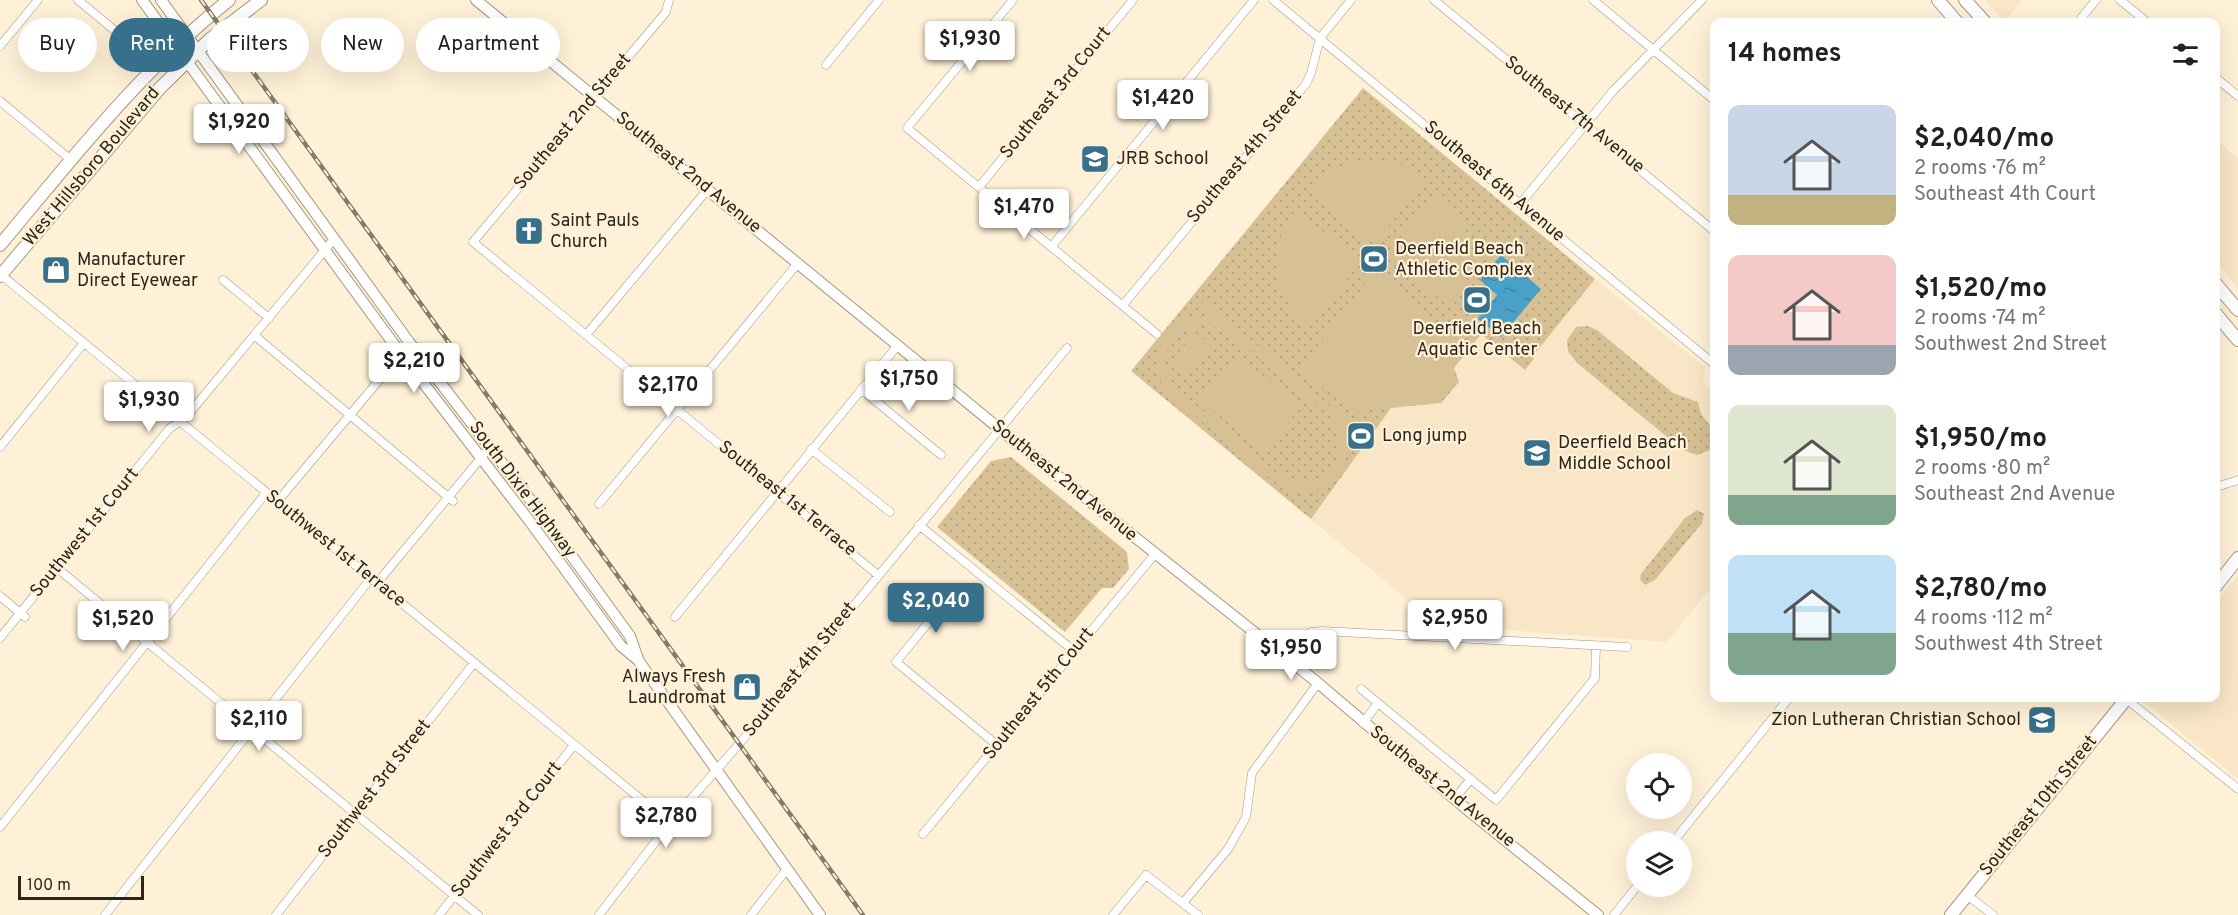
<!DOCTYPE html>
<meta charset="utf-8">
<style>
:root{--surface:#fff;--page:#f6f6f6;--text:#202124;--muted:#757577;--accent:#37708a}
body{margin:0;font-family:Overpass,sans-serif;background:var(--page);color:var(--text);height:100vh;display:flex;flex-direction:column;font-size:22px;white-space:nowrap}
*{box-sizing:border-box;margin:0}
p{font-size:20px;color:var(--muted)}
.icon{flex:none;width:33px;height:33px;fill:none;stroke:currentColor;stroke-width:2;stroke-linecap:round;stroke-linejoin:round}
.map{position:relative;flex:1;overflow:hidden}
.side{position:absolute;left:1710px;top:18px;width:510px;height:684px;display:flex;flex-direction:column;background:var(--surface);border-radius:12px;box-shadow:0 6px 24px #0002}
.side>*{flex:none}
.guide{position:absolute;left:18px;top:18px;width:570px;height:54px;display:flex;gap:12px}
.controls{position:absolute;left:1626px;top:753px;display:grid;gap:12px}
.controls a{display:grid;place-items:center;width:66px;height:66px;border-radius:50%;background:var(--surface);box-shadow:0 6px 24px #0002;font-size:30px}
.scale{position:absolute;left:18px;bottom:15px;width:126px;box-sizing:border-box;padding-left:6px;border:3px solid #2b261c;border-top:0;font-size:16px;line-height:21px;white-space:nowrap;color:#2b261c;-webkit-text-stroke:4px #fff1d7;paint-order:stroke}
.price{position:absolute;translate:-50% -51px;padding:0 14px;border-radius:6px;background:#fff;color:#222;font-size:20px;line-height:39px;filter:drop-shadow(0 2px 3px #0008)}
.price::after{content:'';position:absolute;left:50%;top:36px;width:18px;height:14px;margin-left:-9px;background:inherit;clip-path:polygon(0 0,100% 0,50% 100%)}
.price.on{background:var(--accent);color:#fff}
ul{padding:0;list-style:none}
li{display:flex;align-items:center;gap:18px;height:150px;padding:0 18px}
li span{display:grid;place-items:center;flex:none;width:168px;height:120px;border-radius:12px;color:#555}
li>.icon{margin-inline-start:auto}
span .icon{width:72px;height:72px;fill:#fffc;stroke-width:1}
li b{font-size:26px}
h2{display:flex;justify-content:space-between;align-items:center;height:72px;padding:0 18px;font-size:26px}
.chip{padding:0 21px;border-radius:27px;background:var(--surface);box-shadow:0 6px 24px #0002;font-size:21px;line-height:54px}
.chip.on{background:var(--accent);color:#fff}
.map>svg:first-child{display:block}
</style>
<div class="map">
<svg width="2238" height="915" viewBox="0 0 2238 915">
<defs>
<pattern id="grass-dots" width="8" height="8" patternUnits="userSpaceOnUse" patternTransform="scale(1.5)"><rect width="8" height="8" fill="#d7c094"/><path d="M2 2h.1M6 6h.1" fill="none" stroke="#b9a57f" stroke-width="1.8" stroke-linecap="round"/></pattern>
<pattern id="water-ripples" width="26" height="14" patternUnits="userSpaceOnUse" patternTransform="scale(1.5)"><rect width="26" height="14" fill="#4aa1c7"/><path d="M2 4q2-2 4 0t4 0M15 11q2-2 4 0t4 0" fill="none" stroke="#3e83a1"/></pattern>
</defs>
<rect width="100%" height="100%" fill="#fff1d7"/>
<path fill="#f8e6c6" d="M1985,0h37l-17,22z
M2216,140l22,18v130l-22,-26z
M1595,279l110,88 -2,15 9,7 2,-1v196l-47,58 -229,-17 -127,-106 80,-111 50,-5 12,-35 28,-34 44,35 9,-10 -2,-2z
M2238,575v204l-99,-81h77v-96z"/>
<path fill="url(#grass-dots)" d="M1363,88l232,191 -63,78 2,2 -9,11 -44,-36 -27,34 5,14 -18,21 -50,5 -80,111 -180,-148z
M1588,326l9,4 76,63 25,9 3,12 13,17v12l-4,7 -13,5 -14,-5 -106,-87 -9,-12 -1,-11 9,-13z
M1011,457l116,95 2,17 -16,19h-11l-37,44 -128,-105 54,-66z
M1697,510l7,4 -2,9 -47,57 -10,5 -5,-5 1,-6 44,-56z"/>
<path fill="#d7c094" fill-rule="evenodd" d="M1373,160l29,5 24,16 -51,61 -6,-1 -59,-50c17,-21 37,-29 63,-31z
M1438,192c39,30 42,79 13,116l-62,-49v-7z
M1296,210l62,49v6l-49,61c-39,-30 -42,-79 -13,-116z
M1380,275l88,74 -16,19 5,14 -17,20 -87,10 -53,-44 72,-92z
M1204,301l165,137 -4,5 -17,-12c3,42 -23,72 -67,56l-113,-93c-25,-35 -4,-79 40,-78l-9,-8zM1207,325l19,6 104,85c26,41 -7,81 -51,59l-108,-91 -6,-18 4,-22 17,-15z
M1195,332l15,12 -24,30 -14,-13z
M1238,355l63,52 -37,45 -63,-52z"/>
<path fill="url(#water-ripples)" d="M1501,255l40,34 -40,48 -23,-18 19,-24 -17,-15z"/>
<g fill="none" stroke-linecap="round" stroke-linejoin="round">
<g stroke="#a3977f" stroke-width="9">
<path id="street" d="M78,0l77,64
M669,0l-3,12 -193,230 405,333
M1013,0l-106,128 250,206
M1273,0l441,364
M1434,0l280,231
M1593,0l121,100
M2120,0l27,22
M2078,22l18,-22
M0,46l38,-46
M826,65l53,-65
M2216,78l22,18
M0,101l71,59
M979,187l154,-187
M1520,204l93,-113 89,-91
M1052,246l202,-246
M0,274l670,549
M223,280l46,38
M1123,305l183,-221 5,-11 9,-35 31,-38
M586,335l122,-146
M255,336l198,165
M861,389l80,66
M0,447l83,-103
M811,449l79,63
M2216,487l22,-7
M277,502l124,-148
M599,504l199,-241
M919,525l155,126
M57,568l421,347
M377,583l113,-136
M956,589l-60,73 101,83
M0,596l25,21
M675,617l223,-272
M0,638l169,-209 18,-13 147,-177
M1284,658l27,-26 11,-1 305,16
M1361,689l135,111 99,-122 1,-33
M2125,698l113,91
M1363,723l15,-20
M1454,799l17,-20
M0,827l266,-334
M923,834l232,-280
M1673,842l116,-144
M1967,895l26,20
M1183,903l45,-54 18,-32 6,-44 66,-90
M105,915l266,-337
M276,915l198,-252
M439,915l135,-170
M599,915l71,-92 70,-80 327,-395
M751,915l36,-46
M1113,915l33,-40 52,40
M1614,915l23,-29"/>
</g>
<g stroke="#a3977f" stroke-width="12">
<path id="secondary" d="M142,0l259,354 127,165 93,127 17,14 182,255
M161,0l248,342 130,169 91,125 8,23
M476,0l542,444 300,239 146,124 134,108"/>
</g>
<g stroke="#a3977f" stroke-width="14">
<path id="primary" d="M1938,0l19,22
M1965,0l20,22
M0,245c72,-86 140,-174 229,-245
M0,276l160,-188 50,-49 51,-39
M2216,284l22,26
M2216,314l22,26
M2216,586l22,-28
M1951,915l176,-217"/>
</g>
<use href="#street" stroke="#fff" stroke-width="8"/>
<use href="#secondary" stroke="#fff" stroke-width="10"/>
<use href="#primary" stroke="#fff" stroke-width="12"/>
<g stroke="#847b6a" stroke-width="4.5">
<path id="rail" d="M201,0l662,915"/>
</g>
<use href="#rail" stroke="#fff1d7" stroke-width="2" stroke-dasharray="7" stroke-linecap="butt"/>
</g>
<defs>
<g id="school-square" transform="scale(1.5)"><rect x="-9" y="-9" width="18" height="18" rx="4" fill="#37708a" stroke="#fff1d7"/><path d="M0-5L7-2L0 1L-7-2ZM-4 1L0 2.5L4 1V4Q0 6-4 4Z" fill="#fff"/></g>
<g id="church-square" transform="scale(1.5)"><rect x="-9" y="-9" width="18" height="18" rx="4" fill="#37708a" stroke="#fff1d7"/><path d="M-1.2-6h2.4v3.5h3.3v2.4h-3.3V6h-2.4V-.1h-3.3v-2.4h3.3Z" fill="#fff"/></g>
<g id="stadium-square" transform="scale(1.5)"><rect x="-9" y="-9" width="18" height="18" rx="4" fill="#37708a" stroke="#fff1d7"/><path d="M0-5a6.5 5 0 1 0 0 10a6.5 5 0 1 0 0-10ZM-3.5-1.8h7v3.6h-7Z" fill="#fff"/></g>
<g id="shop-square" transform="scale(1.5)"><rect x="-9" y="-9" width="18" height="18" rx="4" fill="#37708a" stroke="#fff1d7"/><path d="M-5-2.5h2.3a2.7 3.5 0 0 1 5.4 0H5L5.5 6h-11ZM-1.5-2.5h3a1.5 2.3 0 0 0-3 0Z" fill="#fff"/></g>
</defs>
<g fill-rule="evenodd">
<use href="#school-square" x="1095" y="159"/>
<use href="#church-square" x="529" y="231"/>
<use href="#stadium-square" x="1374" y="259"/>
<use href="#shop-square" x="56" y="270"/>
<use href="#stadium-square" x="1477" y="300"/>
<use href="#stadium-square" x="1361" y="436"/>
<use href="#school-square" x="1537" y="453"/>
<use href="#shop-square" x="747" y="687"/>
<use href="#school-square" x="2042" y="720"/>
</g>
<g text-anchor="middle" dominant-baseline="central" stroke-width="4.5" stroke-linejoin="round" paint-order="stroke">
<g font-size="18" fill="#2b261c" stroke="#fff1d7">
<text transform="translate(1056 93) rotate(-51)">Southeast 3rd Court</text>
<text transform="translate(1574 115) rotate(39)">Southeast 7th Avenue</text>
<text transform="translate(573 122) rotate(-50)">Southeast 2nd Street</text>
<text transform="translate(1245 157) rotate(-50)">Southeast 4th Street</text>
<text transform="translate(92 167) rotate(-50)">West Hillsboro Boulevard</text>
<text transform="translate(688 173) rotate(39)">Southeast 2nd Avenue</text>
<text transform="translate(1494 182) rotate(40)">Southeast 6th Avenue</text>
<text transform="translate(1064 481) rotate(39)">Southeast 2nd Avenue</text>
<text transform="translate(522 490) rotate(53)">South Dixie Highway</text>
<text transform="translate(787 499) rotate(39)">Southeast 1st Terrace</text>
<text transform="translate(85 533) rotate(-51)">Southwest 1st Court</text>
<text transform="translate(335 549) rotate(39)">Southwest 1st Terrace</text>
<text transform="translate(800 670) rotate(-51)">Southeast 4th Street</text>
<text transform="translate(1039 694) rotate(-51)">Southeast 5th Court</text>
<text transform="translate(1442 787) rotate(39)">Southeast 2nd Avenue</text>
<text transform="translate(375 789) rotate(-52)">Southwest 3rd Street</text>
<text transform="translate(2039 806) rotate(-51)">Southeast 10th Street</text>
<text transform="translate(507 830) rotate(-52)">Southwest 3rd Court</text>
</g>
<g font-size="18" fill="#2b261c" stroke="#fff1d7" text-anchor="start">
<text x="1116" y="159">JRB School</text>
<text x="550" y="221">Saint Pauls<tspan x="550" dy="21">Church</tspan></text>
<text x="1395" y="249">Deerfield Beach<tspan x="1395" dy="21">Athletic Complex</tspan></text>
<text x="77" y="260">Manufacturer<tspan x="77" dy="21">Direct Eyewear</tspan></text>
<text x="1477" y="329" text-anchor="middle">Deerfield Beach<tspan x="1477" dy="21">Aquatic Center</tspan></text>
<text x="1382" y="436">Long jump</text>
<text x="1558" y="443">Deerfield Beach<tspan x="1558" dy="21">Middle School</tspan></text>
<text x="726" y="677" text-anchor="end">Always Fresh<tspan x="726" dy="21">Laundromat</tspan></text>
<text x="2021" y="720" text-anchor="end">Zion Lutheran Christian School</text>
</g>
</g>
</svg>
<div class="controls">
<a><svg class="icon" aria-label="locate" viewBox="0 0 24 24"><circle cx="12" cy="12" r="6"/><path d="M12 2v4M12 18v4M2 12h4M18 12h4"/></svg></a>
<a><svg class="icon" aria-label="layers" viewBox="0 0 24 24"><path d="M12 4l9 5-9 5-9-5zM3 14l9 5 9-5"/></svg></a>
</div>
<div class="scale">100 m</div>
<b class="price" style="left:970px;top:72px">$1,930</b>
<b class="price" style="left:1163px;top:131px">$1,420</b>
<b class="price" style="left:239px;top:155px">$1,920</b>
<b class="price" style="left:1024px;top:240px">$1,470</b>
<b class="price" style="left:414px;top:394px">$2,210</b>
<b class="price" style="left:909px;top:412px">$1,750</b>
<b class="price" style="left:668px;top:418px">$2,170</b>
<b class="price" style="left:149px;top:433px">$1,930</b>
<b class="price on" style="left:936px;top:634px">$2,040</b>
<b class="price" style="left:1455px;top:651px">$2,950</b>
<b class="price" style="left:123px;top:652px">$1,520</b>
<b class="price" style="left:1291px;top:681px">$1,950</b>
<b class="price" style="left:259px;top:752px">$2,110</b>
<b class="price" style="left:666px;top:849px">$2,780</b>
<div class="guide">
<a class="chip">Buy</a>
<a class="chip on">Rent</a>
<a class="chip">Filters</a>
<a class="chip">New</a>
<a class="chip">Apartment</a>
</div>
<section class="side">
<h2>14 homes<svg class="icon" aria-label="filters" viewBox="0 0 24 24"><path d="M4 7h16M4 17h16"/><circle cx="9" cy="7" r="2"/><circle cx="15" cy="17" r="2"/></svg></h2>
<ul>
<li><span style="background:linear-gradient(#c9d6e8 75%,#c2b280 0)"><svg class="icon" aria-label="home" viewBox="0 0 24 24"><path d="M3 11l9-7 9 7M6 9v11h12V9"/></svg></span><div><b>$2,040/mo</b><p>2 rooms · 76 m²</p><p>Southeast 4th Court</p></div></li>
<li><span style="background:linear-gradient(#f6c9c9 75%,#9aa5b1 0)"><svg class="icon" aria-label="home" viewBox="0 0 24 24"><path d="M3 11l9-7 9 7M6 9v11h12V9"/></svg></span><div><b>$1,520/mo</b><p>2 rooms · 74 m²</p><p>Southwest 2nd Street</p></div></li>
<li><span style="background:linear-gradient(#dfe7d0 75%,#7fa58c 0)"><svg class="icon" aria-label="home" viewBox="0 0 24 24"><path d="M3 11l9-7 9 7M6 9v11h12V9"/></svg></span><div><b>$1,950/mo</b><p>2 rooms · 80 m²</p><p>Southeast 2nd Avenue</p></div></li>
<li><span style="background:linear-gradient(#bfe0f5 65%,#7fa58c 0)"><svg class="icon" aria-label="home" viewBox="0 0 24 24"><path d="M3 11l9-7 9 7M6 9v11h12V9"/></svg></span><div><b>$2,780/mo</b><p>4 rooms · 112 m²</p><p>Southwest 4th Street</p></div></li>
</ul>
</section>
</div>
